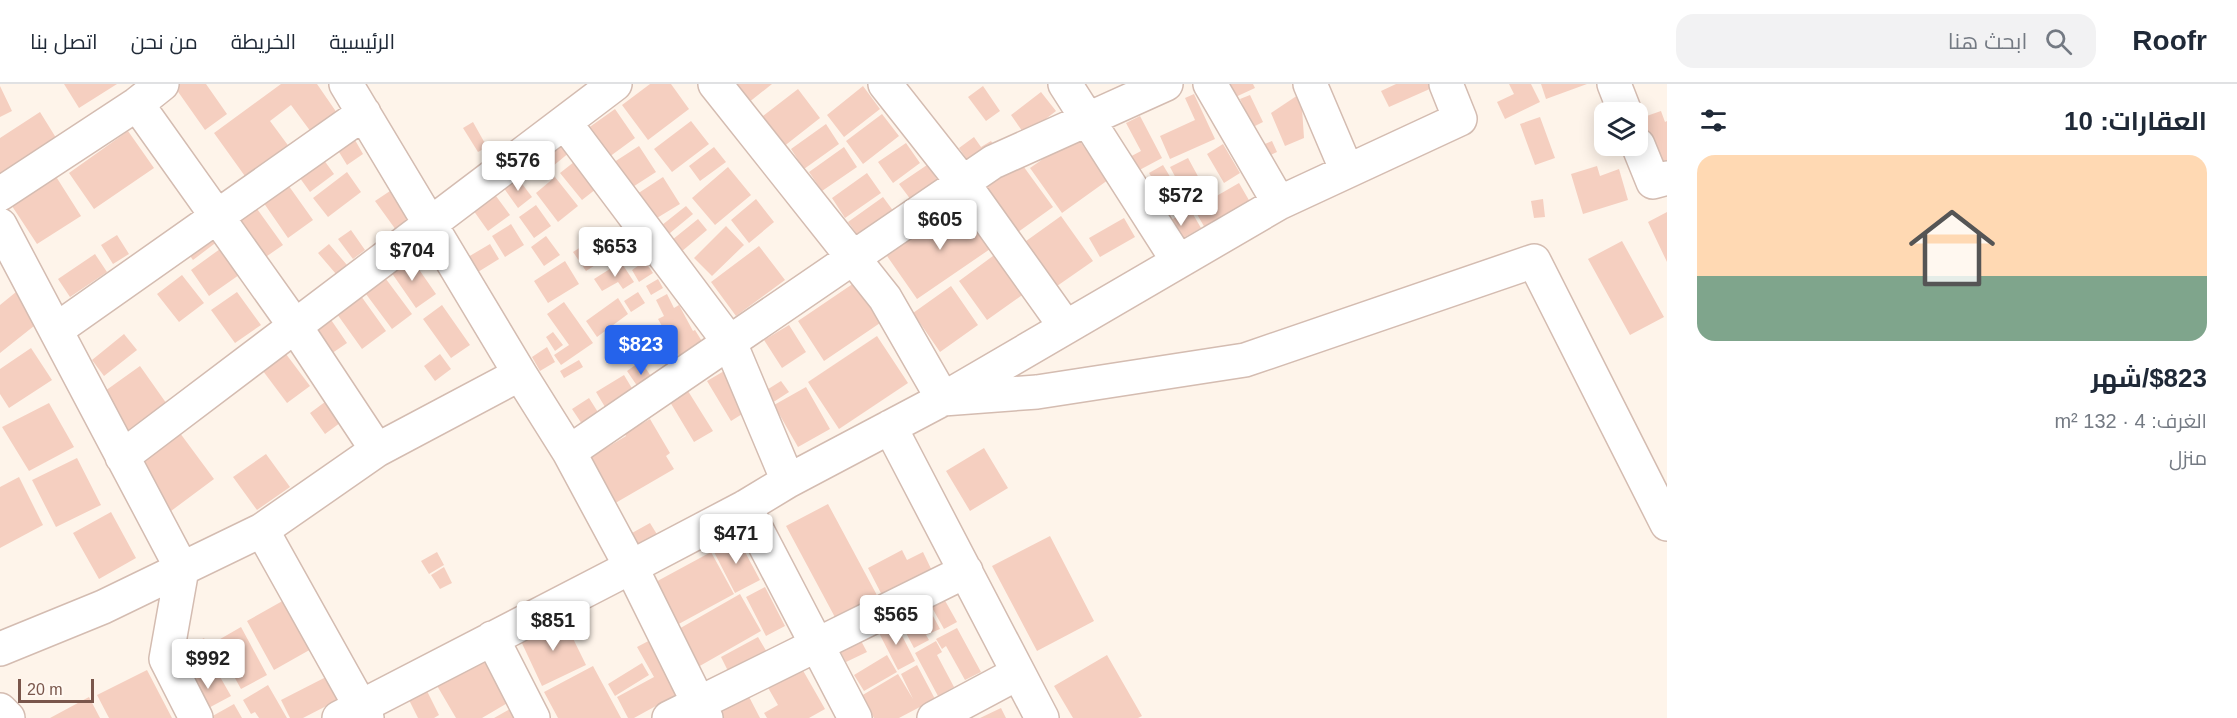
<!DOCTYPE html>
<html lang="ar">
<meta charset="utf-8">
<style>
:root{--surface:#fff;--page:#f2f2f3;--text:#1f2937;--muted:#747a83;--line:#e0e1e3;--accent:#2563eb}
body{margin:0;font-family:Helvetica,Cairo,sans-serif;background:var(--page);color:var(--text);direction:rtl;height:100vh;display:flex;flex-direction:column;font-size:22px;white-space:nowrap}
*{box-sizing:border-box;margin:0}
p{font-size:20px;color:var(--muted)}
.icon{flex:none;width:33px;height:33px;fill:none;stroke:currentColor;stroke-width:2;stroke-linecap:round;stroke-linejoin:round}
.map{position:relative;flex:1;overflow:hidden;direction:ltr}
.panel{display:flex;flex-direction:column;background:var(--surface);width:570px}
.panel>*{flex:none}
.fabs{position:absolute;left:1594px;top:18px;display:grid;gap:12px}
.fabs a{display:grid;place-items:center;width:54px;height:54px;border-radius:12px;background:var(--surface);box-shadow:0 3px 15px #0003;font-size:30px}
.scale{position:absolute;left:18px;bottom:15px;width:76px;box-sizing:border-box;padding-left:6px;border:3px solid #7a564b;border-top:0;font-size:16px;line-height:21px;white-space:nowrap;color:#7a564b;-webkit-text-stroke:4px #fff8f1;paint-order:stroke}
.price{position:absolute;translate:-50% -51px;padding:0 14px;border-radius:6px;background:#fff;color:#222;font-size:20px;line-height:39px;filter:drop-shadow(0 2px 3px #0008)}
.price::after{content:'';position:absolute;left:50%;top:36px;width:18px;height:14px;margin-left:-9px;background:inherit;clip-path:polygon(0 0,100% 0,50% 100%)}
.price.current{background:var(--accent);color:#fff}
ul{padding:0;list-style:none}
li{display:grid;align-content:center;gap:12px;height:318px;padding:0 30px}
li+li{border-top:2px solid var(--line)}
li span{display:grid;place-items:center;height:186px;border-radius:18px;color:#555}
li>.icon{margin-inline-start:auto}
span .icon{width:108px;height:108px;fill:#fffc;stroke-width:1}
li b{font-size:26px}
h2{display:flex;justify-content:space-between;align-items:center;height:72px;padding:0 30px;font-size:26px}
header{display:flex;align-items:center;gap:36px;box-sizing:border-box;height:84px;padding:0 30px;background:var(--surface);border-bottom:2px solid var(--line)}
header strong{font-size:28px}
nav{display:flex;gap:33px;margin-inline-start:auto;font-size:21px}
.search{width:420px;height:54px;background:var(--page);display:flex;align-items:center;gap:15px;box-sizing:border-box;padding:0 21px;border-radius:18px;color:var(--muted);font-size:22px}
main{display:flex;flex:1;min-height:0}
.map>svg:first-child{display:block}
</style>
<header>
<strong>Roofr</strong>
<div class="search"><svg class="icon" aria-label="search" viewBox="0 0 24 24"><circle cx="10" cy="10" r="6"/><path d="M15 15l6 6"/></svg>ابحث هنا</div>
<nav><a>الرئيسية</a><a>الخريطة</a><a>من نحن</a><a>اتصل بنا</a></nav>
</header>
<main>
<section class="panel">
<h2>العقارات: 10<svg class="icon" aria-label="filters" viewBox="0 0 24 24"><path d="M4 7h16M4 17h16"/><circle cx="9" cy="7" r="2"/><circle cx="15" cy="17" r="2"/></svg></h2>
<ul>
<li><span style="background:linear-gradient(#ffd9b3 65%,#7fa58c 0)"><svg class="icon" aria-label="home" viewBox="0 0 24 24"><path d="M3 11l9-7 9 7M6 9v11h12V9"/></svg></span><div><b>$823/شهر</b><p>الغرف: 4 · 132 m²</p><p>منزل</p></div></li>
</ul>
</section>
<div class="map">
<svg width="1667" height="634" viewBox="0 0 1667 634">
<rect width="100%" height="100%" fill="#fef4ea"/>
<path fill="#f5cfc0" d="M64,0h53l-38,24z
M177,0h29l21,30 -22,16 -31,-44z
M281,0h36l20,29 -26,19 -20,-27 -21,16 20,27 -43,31 -33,-46z
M650,0h21l18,25 -41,31 -26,-35z
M732,0h40l-24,19z
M1221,0h32l2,4 -26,12z
M1396,0h45l-52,23 -8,-16z
M1509,0h22l9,18 -35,17 -8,-17 17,-8z
M1541,0h46l-41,15z
M0,2l12,25 -12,6z
M863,2l17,23 -36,28 -17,-22z
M983,2l17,25 -14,10 -18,-24z
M798,5l22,29 -42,33 -23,-29z
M1041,8l15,19 -31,24 -14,-20z
M1301,9l3,45 -19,8 -14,-33z
M1194,10l21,45 -45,20 -10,-23 35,-16 -10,-22z
M1250,11l13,27 -10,5 -13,-28z
M615,25l20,29 -30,22 -21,-29z
M1661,27l4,11 2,-1v49l-12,4 -17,-46v-9z
M40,28l18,29 -58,37v-40z
M882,30l17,22 -36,28 -17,-23z
M1140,32l22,42 -30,16 -8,-14 17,-9 -15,-28z
M1540,33l15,41 -20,7 -15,-41z
M691,37l18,23 -37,28 -18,-23z
M473,38l14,25 -9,5 -15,-24z
M826,40l13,20 -35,25 -13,-20z
M128,47l26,37 -60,41 -25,-36z
M351,49l12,21 -16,11 -13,-21z
M1076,52l32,44 -46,33 -32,-45z
M974,53l7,10 10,-6 6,9 -25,17 -13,-19z
M560,56l10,12 -17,14 -10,-12z
M1272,57l5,11 -11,5 -6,-11z
M906,59l14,20 -27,20 -15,-21z
M1223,60l17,29 -16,10 -17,-29z
M639,62l17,26 -31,20 -17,-26z
M714,63l12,15 -26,19 -11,-15z
M844,63l13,20 -35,24 -13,-19z
M321,72l13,18 -24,18 -13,-18z
M1188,74l18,33 -18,10 -18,-34z
M574,78l22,27 -14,11 -22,-27z
M1021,79l32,44 -46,33 -31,-45z
M927,81l14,20 -27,19 -15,-20z
M1163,81l9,15 -14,8 -9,-15z
M1597,82l3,10 19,-7 9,31 -45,14 -12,-40z
M728,83l23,28 -36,30 -23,-27z
M347,88l14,20 -33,25 -15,-19z
M867,89l14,20 -36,25 -13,-20z
M55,91l26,41 -44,28 -27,-41z
M517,93l15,20 -14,11 -15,-21z
M555,93l23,29 -20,16 -22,-29z
M663,93l17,27 -33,20 -16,-26z
M286,98l27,38 -25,18 -27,-39z
M1239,99l11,19 -45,26 -11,-19z
M390,107l20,29 -14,10 -21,-29z
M493,108l17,23 -22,16 -17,-24z
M883,113l14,19 -35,25 -14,-19z
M756,115l18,23 -25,21 -18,-23z
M1543,115l2,18 -11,1 -3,-17z
M962,119l31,44 -76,52 -30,-43z
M536,121l15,21 -17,12 -15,-21z
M255,122l28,39 -26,18 -28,-39z
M686,122l7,8 -29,24 -7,-9z
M1190,125l11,19 -30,17 -10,-19z
M1667,128v50l-19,-40z
M1061,132l32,45 -46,32 -32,-44z
M1124,134l11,19 -35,20 -11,-19z
M698,135l9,11 -26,22 -9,-12z
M511,140l13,21 -19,12 -13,-21z
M726,142l18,19 -32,31 -18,-18z
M210,146l8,11 -25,19 -8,-11z
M351,146l14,20 -12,9 -15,-20z
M117,151l12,19 -16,10 -12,-19z
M546,152l14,19 -16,11 -13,-19z
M1622,157l42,76 -34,18 -42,-76z
M587,159l13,19 -14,9 -13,-19z
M329,160l18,21 -11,9 -18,-21z
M490,160l9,15 -21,13 -10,-15z
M759,162l26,34 -49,36 -25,-34z
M640,163l5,9 -11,7 -5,-9z
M220,165l19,26 -30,21 -18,-26z
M997,169l28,40 -38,27 -28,-39z
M95,170l12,18 -37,25 -12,-18z
M409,171l27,39 -20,14 -27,-39z
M565,177l14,23 -31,19 -14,-22z
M645,177l8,12 -14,9 -7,-12z
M621,178l13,20 -11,7 -5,-7 -16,9 -8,-12z
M182,191l22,28 -25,19 -22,-28z
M383,191l29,39 -20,15 -29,-39z
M658,195l5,9 -12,7 -5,-9z
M857,197l26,40 -59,40 -26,-40z
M951,202l27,39 -38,27 -27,-39z
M356,205l30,42 -24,18 -30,-42z
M16,208l23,30 -39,31v-48z
M237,208l24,33 -26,18 -24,-33z
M638,208l7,11 -14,9 -7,-11z
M667,210l7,14 5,-3 14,26 2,-1 8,13 -24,13 -21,-37 6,-3 -8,-16z
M618,214l10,16 -31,23 -11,-16z
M564,218l29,41 -32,22 -7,-10 15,-10 -22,-31z
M442,221l28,40 -19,13 -28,-39z
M327,230l20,29 -22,15 -20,-29z
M789,241l17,27 -24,16 -18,-28z
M553,248l10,13 -8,6 -9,-14z
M124,250l13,16 -33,26 -12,-16z
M877,252l31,47 -69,46 -31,-47z
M280,262l30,40 -23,17 -30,-40z
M547,263l8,15 -15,9 -8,-14z
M31,264l21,32 -43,28 -9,-14v-25z
M440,270l11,15 -16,12 -11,-15z
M579,276l4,7 -19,11 -4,-7z
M641,277l13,20 -14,9 -13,-19z
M140,282l29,41 -42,30 -29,-41z
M724,287l23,40 -16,10 -24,-40z
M624,291l12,20 -28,17 -12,-20z
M781,297l8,11 -17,11 -7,-12z
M806,303l24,42 -32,18 -24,-42z
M688,307l25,40 -19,11 -24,-40z
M589,314l12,19 -17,10 -12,-18z
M329,315l15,21 -19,14 -15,-21z
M49,319l25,44 -45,24 -27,-44z
M650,335l20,34 -4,3 8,13 -62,36 -26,-45 7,-4 -3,-5 13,-8 3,5 20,-12 -4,-7 9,-5 3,4z
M177,345l37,50 -47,35 -37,-50z
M984,364l24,40 -38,23 -24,-40z
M266,370l24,33 -33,23 -24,-33z
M77,374l24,47 -45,22 -24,-47z
M19,393l24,48 -43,23v-61z
M828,420l51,95 -42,22 -51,-95z
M111,428l25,46 -37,21 -26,-46z
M650,439l8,13 -19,11 -7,-14z
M1050,452l44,85 -57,30 -45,-85z
M737,453l23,43 -25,13 -22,-43z
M902,466l5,10 16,-8 11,23 -49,26 -17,-33z
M437,468l7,13 -15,9 -8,-13z
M711,468l23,42 -59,32 -23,-42z
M444,483l8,16 -12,6 -9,-14z
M765,503l20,39 -19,10 -20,-39z
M740,510l21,37 -63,36 -21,-37z
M943,513l14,25 -13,7 -14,-25z
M286,515l27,49 -39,22 -27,-49z
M926,519l14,26 -14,6 3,5 -15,8 -16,-30z
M563,534l23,47 -44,21 -22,-47z
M895,538l20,39 -17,9 -20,-39z
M241,543l26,48 -26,14 -26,-47z
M957,544l24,44 -16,8 -19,-34 -4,3 -6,-10z
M656,553l29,53 -51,28h-6l-11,-21 37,-20 -17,-30z
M758,553l10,17 -38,21 -9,-18z
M859,553l8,15 -21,10 -8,-15z
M204,554l11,22 -23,12 -11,-21z
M936,557l6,11 -5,3 17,32 -16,9 -23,-43z
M887,571l10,17 -33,19 -10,-16z
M1107,571l35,61 -4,2h-65l-19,-32z
M485,572l26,45 -29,17h-26l-20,-34z
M642,579l7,12 -34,21 -7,-12z
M917,581l18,34 -36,19h-25l-13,-22 37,-22 15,25 -12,-25z
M593,582l28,52h-63l-14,-26z
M801,583l24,42 -16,9h-42l-3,-5 14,-8 -11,-19z
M215,584l16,28 -30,16 -15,-28z
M147,586l25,48h-63l-12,-23z
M326,593l12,23 -35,18h-13l-9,-18z
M268,601l19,33h-28l-4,-6 -4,2 -8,-14z
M427,607l12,24 -5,3h-16l-9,-18z
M746,607l14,27h-40l-5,-10z
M89,613l11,21h-50z
M234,620l8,14h-33z
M512,624l6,10h-24z
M1001,624l5,10h-26z"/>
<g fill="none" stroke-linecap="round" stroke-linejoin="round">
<g stroke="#d4bcb1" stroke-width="36">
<path id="minor" d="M346,0l174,290 49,78 62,115 75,151
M715,0l170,214 58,101 94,-7 208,-32 289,-99 133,263
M885,0l78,99 102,143
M1065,0l113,177
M1210,0l69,119
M1310,0l37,87
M1614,0l11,28
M137,20l158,222 82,124
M565,39l165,220 58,138
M1638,61l15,37 14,-4
M0,110l137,-90 25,-20
M0,141l182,344 -16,90 30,59
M56,246l308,-217
M890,343l152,291
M569,368l424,-290 173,-78
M122,373l493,-373
M745,423l110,211
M262,446l105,188
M492,554l41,80
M0,565l103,-42 159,-77 115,-80 143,-76
M0,626l8,8
M339,634l292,-151 114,-60 43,-26 155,-82 336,-196 181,-84 -14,-35
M669,634l297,-147
M934,634l84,-45"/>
</g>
<use href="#minor" stroke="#fff" stroke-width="33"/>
</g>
</svg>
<div class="fabs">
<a><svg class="icon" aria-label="layers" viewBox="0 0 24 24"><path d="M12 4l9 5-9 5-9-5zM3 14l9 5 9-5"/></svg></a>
</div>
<div class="scale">20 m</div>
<b class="price" style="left:518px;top:108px">$576</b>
<b class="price" style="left:1181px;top:143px">$572</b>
<b class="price" style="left:940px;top:167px">$605</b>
<b class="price" style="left:615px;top:194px">$653</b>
<b class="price" style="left:412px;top:198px">$704</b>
<b class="price current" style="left:641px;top:292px">$823</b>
<b class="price" style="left:736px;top:481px">$471</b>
<b class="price" style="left:896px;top:562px">$565</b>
<b class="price" style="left:553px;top:568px">$851</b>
<b class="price" style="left:208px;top:606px">$992</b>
</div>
</main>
